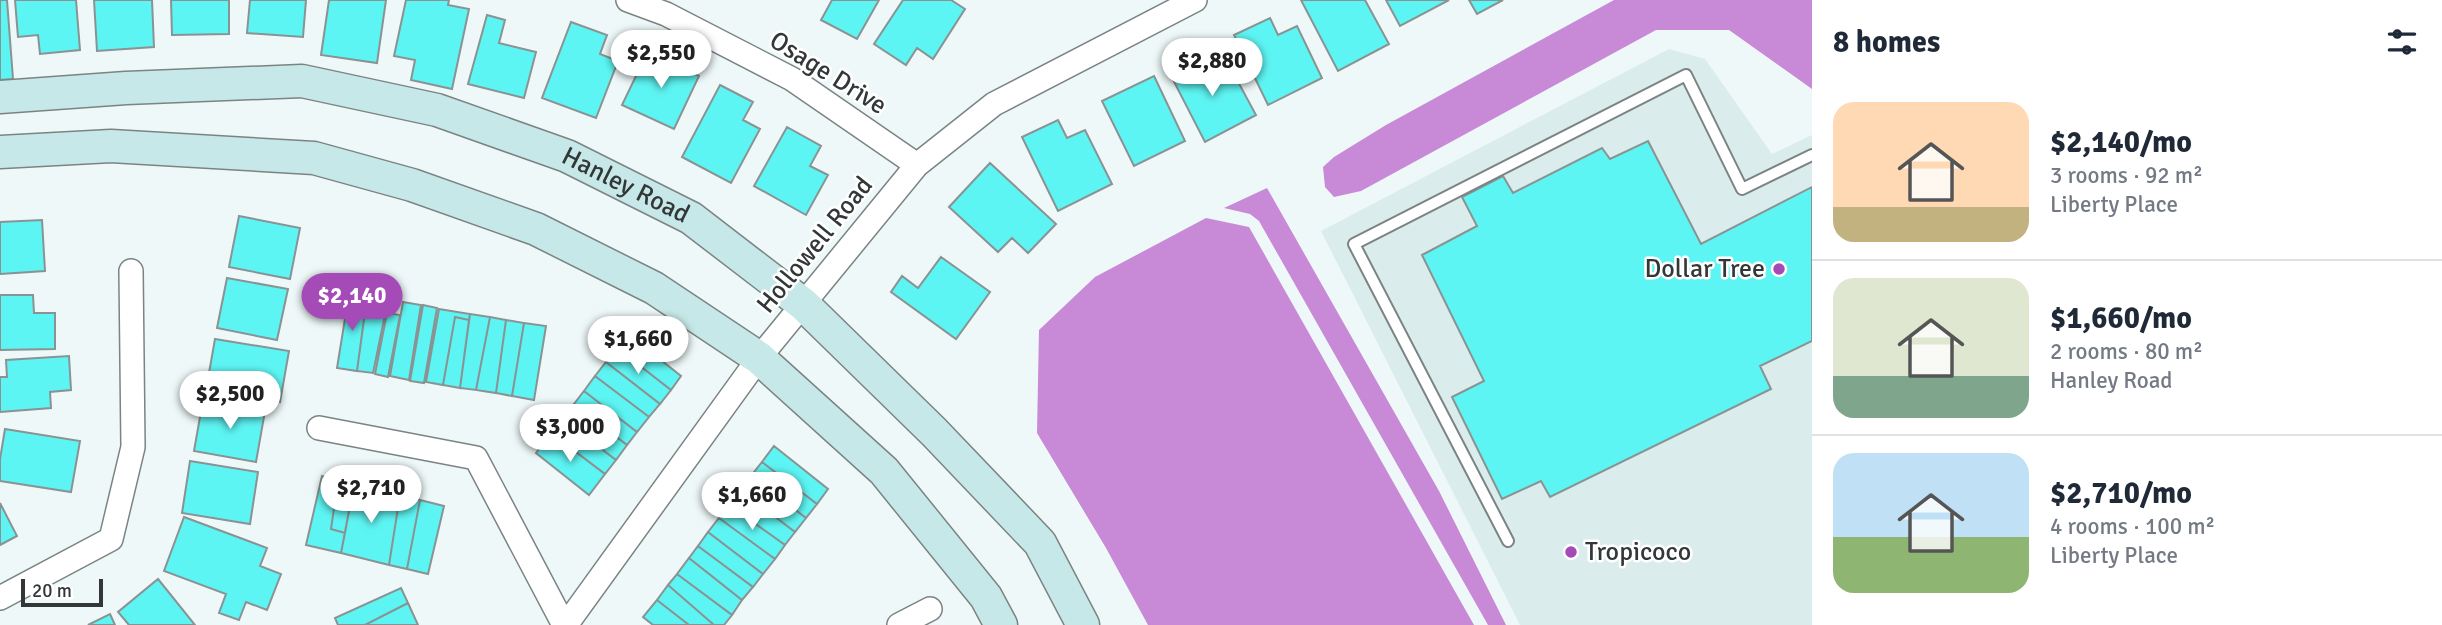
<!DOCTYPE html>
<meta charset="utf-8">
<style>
:root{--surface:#fff;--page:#f6f6f7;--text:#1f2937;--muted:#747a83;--line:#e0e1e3;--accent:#a44bb7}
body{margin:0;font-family:Signika,sans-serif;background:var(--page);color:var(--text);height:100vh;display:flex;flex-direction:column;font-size:26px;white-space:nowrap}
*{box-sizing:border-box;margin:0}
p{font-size:23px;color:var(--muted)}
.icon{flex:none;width:38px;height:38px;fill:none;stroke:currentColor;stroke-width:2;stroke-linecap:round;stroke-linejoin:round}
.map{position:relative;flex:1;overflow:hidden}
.sheet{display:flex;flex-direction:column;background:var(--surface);width:630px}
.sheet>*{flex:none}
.scale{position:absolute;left:21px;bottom:18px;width:82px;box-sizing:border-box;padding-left:7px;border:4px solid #333737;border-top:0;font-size:19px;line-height:24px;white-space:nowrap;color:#333737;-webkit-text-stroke:5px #fff;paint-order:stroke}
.price{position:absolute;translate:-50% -60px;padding:0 16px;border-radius:24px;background:#fff;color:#222;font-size:23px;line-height:46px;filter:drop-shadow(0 2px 4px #0008)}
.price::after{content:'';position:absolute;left:50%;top:42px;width:21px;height:16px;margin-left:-10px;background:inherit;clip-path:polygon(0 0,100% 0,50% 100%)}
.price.on{background:var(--accent);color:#fff}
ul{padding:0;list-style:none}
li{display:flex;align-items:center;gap:21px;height:175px;padding:0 21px}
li+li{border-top:2px solid var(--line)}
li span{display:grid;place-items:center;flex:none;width:196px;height:140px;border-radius:21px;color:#555}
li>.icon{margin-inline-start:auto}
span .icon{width:84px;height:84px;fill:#fffc;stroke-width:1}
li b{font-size:30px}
h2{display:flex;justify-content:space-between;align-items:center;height:84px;padding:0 21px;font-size:30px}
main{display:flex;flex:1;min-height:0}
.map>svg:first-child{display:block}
</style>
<main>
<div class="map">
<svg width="1812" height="625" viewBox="0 0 1812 625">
<rect width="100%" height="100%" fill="#eef8f8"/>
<path fill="#daecec" d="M1669,49l36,10 67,95 40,-19v490h-292l-199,-394z"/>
<path fill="#c88ad6" d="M1614,0h198v89l-83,-59h-73l-295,161 -27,6 -9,-10 -2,-20 11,-10 52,-32z
M1267,188l172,303 67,134h-18l-229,-404 -9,-7 -26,-6z
M1206,218l43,9 225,398h-326l-42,-77 -69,-115 2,-103 56,-53z"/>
<path fill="#5df5f3" stroke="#8a9393" stroke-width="2" d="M0,0h7l6,79 -13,1z
M15,0h61l4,50 -40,4 -2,-19 -20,2z
M94,0h58l2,47 -57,4z
M171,0h58v34l-57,1z
M250,0h56l-3,37 -56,-4z
M329,0h57l-9,63 -56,-8z
M406,0h43l-1,5 21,4 -17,80 -41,-9 4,-20 -21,-4z
M832,0h-1h48l-22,39 -36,-19z
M903,0h48l14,9 -32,50 -16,-11 -11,17 -32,-21z
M1301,0h64l24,44 -51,27z
M1386,0h63l-49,26z
M1469,0h34l-26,14z
M487,15l18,5 -6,23 37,9 -12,46 -56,-14z
M1270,18l8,17 19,-9 25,52 -54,27 -34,-70z
M571,22l36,13 -7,19 18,7 -22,57 -54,-20z
M648,51l51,25 -25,53 -52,-24z
M1203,56l9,17 17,-8 27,50 -51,27 -35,-68z
M1154,76l31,65 -51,25 -32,-65z
M720,85l33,17 -10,18 17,9 -29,54 -49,-26z
M1058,120l9,18 18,-8 27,54 -54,27 -36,-74z
M787,127l34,19 -11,20 18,9 -22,40 -52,-29z
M1648,141l53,103 111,-57v154l-52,25 11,23 -221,108 -9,-16 -39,18 -50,-102 32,-16 -62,-126 55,-29 -15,-29 41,-21 10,17 89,-45 8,11z
M990,163l66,61 -28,29 -16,-15 -14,14 -49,-45z
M239,216l61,12 -10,51 -61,-12z
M42,220l3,51 -45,3v-52z
M941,257l49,35 -34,47 -65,-47 11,-16 16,12z
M227,278l61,11 -11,51 -60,-12z
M349,294l18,3 -10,74 -20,-3z
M0,295h33l1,18h21v36l-55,1z
M367,297l21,3 -15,73 -16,-2z
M403,302l18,3 -12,75 -19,-4z
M423,305l14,3 -13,75 -14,-2z
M439,309l31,5 -1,6 -14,-3 -12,68 -17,-3z
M387,313l13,2 -12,62 -13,-3z
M470,314l20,3 -14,73 -16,-2z
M455,317l14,3 -9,68 -17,-3z
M490,317l16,3 -10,73 -20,-3z
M506,320l18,3 -12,73 -16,-3z
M524,323l22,3 -12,74 -22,-4z
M628,334l53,42 -10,14 -54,-42z
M215,339l74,12 -9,51 -74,-12z
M617,348l54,42 -11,14 -54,-42z
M69,356l2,34 -21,2 1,16 -51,4v-35h7l-1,-17z
M606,362l54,42 -11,13 -54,-41z
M595,376l54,41 -12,15 -53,-41z
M584,391l53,41 -10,13 -53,-41z
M203,400l62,11 -9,51 -62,-11z
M574,404l53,41 -11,15 -54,-41z
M562,419l54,41 -11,14 -54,-41z
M5,429l75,12 -9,51 -71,-11v-22z
M551,433l54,41 -16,21 -53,-42z
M774,446l54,43 -11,15 -55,-42z
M190,461l68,11 -8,52 -68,-11z
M762,462l55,42 -11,14 -55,-42z
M322,476l16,5 -7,48 14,4 -4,20 -35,-8z
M751,476l55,42 -11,14 -55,-42z
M338,481l16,3 -9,49 -14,-4z
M354,484l46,11 -11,70 -48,-12z
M740,490l55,42 -10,13 -56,-40z
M400,495l20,5 -13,69 -18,-4z
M420,500l24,6 -16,68 -21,-5z
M0,503l17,33 -17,9z
M729,505l56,40 -10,14 -56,-41z
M184,517l83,31 -7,18 21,8 -14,36 -21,-8 -7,18 -20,-7 7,-19 -62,-23z
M719,518l56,41 -12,15 -55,-42z
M708,532l55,42 -10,13 -55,-41z
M698,546l55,41 -11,13 -53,-42z
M689,558l53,42 -10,15 -55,-41z
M677,574l55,41 -8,10h-10l-46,-40z
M158,579l37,46h-66l-11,-13z
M668,585l46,40h-25l-32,-25z
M401,588l7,15 -43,22h-27l-3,-7z
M657,600l32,25h-36l-10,-8z
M408,603l10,22h-53z
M110,614l5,11h-27z"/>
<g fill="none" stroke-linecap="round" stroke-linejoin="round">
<g stroke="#7b8483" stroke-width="14">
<path id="service" d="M1508,541l-154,-297 332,-169 56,114 70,-34"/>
</g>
<g stroke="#7b8483" stroke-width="26">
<path id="minor" d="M628,0l38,14 126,65 125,86
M319,428l157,30 88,167
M0,598l111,-59 22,-92 -2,-176
M566,625l193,-267 158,-193 77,-61 201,-104
M899,625l31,-16"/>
</g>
<g stroke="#7b8483" stroke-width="35">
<g id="secondary">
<path id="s1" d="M0,97l126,-9 176,-7 135,29 130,46 124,62 112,86 131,128 106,111 43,82"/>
<path d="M0,152l111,-6 203,12 98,27 124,44 118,59 105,70 125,113 102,126 15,28"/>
</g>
</g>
<use href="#service" stroke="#fff" stroke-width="10"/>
<use href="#minor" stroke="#fff" stroke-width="23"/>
<use href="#secondary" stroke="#c7e8e8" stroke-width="32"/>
</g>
<g fill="#a44bb7" stroke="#fff" stroke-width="2.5">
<circle cx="1779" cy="269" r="7"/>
<circle cx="1571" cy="552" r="7"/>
</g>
<g text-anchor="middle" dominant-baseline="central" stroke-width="5" stroke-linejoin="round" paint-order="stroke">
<g font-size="26" fill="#333737" stroke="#fff">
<text transform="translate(828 73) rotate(32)">Osage Drive</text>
<text stroke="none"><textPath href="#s1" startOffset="644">Hanley Road</textPath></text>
<text transform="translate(815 245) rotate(-51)">Hollowell Road</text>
</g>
<g font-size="26" fill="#333737" stroke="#fff" text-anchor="end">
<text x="1765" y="269">Dollar Tree</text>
<text x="1585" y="552" text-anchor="start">Tropicoco</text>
</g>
</g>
</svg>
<div class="scale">20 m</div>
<b class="price" style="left:661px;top:90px">$2,550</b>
<b class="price" style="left:1212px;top:98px">$2,880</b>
<b class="price on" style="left:352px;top:333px">$2,140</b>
<b class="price" style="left:638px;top:376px">$1,660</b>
<b class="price" style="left:230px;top:431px">$2,500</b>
<b class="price" style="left:570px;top:464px">$3,000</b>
<b class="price" style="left:371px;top:525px">$2,710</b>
<b class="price" style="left:752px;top:532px">$1,660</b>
</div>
<section class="sheet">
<h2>8 homes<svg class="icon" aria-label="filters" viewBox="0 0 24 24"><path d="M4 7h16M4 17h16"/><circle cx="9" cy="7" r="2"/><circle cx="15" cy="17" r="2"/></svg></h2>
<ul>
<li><span style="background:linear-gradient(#ffd9b3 75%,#c2b280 0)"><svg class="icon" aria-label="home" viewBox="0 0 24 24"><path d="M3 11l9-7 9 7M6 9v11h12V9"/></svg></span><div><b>$2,140/mo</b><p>3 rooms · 92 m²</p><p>Liberty Place</p></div></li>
<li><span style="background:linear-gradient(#dfe7d0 70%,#7fa58c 0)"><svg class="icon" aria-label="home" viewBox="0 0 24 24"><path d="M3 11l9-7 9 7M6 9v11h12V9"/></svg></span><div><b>$1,660/mo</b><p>2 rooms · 80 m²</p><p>Hanley Road</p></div></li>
<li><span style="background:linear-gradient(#bfe0f5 60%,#8fb573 0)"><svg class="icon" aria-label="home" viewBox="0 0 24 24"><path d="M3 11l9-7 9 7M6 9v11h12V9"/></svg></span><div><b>$2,710/mo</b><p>4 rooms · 100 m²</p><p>Liberty Place</p></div></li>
</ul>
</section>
</main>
